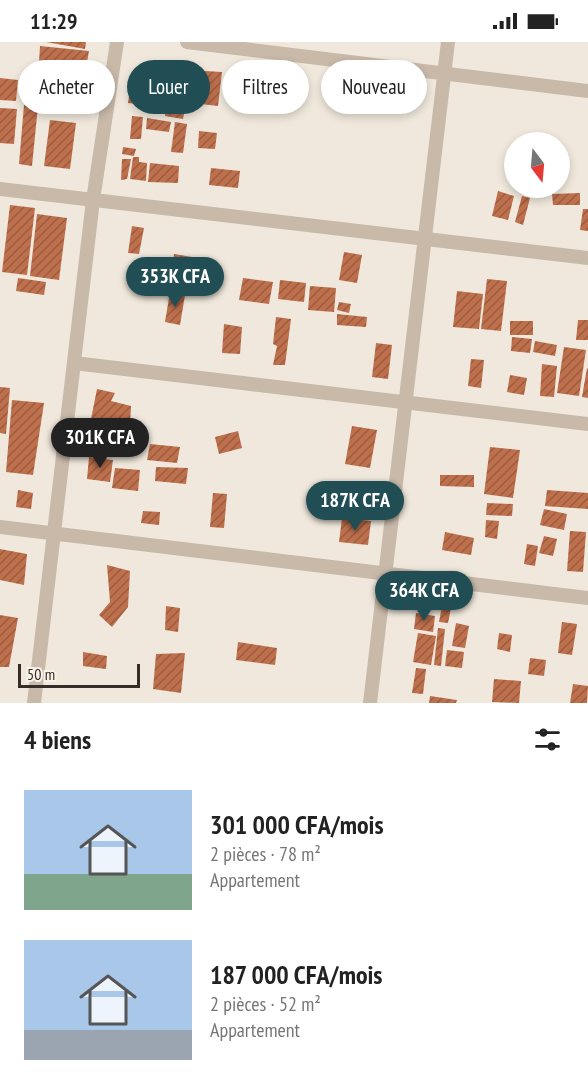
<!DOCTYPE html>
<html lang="fr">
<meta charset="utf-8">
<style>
:root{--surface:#fff;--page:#f2f2f2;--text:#222;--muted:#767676;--accent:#214d54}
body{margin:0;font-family:"PT Sans Narrow",sans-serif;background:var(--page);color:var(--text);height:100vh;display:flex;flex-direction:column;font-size:22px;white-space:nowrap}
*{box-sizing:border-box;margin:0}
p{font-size:20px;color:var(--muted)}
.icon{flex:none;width:33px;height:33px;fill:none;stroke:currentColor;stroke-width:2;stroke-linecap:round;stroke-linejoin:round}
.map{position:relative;height:661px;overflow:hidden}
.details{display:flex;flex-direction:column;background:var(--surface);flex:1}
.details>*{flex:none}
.top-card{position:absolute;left:18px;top:18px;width:552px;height:54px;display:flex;gap:12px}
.needle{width:39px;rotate:164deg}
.fabs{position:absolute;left:504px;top:90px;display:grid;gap:12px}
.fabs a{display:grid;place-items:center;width:66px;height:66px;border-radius:50%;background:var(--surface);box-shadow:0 3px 9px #0003;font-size:30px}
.scale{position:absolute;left:18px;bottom:15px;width:122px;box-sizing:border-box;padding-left:6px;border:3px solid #352d28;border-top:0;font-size:16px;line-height:21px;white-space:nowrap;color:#352d28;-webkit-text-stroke:4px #f8f2e8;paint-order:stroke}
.price{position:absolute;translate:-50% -51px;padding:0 14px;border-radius:21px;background:var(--accent);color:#fff;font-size:20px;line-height:39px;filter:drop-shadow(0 2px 3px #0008)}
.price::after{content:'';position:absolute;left:50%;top:36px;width:18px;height:14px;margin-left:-9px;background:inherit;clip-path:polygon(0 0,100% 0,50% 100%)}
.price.active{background:#222;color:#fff}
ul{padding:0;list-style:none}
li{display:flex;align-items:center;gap:18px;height:150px;padding:0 24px}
li span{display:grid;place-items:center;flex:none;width:168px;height:120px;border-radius:0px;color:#555}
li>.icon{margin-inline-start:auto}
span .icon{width:72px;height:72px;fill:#fffc;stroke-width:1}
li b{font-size:26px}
h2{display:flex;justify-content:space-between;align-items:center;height:72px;padding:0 24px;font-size:26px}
.tag{padding:0 21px;border-radius:27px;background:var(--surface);box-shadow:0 3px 9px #0003;font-size:21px;line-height:54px}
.tag.active{background:var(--accent);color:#fff}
.status{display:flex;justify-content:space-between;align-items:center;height:42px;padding:0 30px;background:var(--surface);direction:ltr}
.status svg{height:16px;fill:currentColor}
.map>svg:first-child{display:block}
</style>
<div class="status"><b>11:29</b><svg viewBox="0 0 49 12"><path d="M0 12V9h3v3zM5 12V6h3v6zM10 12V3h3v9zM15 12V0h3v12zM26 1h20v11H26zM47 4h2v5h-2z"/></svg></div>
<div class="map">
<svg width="588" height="661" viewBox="0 0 588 661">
<defs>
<pattern id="building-hatch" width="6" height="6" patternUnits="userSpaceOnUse" patternTransform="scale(1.5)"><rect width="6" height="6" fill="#be704d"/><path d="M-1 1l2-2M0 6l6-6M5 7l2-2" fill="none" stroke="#9b5c40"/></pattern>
</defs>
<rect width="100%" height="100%" fill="#f0e8dc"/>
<path fill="url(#building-hatch)" d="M46,0h40l-1,7z
M40,4l49,5 -2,11 -12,-2 -1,6 -35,-4z
M177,19l13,1 -3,26 -12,-1z
M205,29l17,1 -4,34 -17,-2z
M41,32l28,5 -2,9 -27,-4z
M0,36l18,2 -2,21 -16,-1z
M131,40l24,3 -3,21 -24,-3z
M167,60l19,2 -3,15 -18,-3z
M24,63l14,1 -6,60 -13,-2z
M0,66l17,1 -3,35 -14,-1z
M132,74l11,1 -2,22h-11z
M147,76l24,4 -2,10 -23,-3z
M50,78l26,3 -6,46 -26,-3z
M175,80l12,2 -4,29 -12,-1z
M199,89l18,2 -2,16 -17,-1z
M123,105l13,2 -2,7 -12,-2z
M133,115h6v5l8,1 -1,18 -16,-2z
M122,117h9l-4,20 -6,1z
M150,121l29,3 -1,17 -30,-1z
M211,126l29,3 -2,17 -29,-3z
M498,149l16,5 -6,24 -16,-4z
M580,151v12h-27l-1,-11z
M522,154l8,2 -7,27 -8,-3z
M10,163l25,3 -8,67 -25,-3z
M583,167h5v22l-8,-1z
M37,172l30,4 -8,62 -29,-4z
M132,184l12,2 -5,26 -11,-1z
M344,210l18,3 -5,28 -18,-3z
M174,212l30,5 -4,31 -29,-5z
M18,236l28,4 -2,13 -28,-4z
M243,236l30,4 -4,22 -30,-4z
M487,237l20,2 -6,50 -20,-2z
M280,238l26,3 -2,19 -26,-3z
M310,244l26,2 -2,24 -26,-2z
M457,249l26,3 -4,35 -26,-2z
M170,250l15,3 -5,30 -15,-3z
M339,260l12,2 -2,9 -12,-3z
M337,272l30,3 -1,10 -29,-2z
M276,275l15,2 -6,46h-12l4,-19 -4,-2z
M578,278h10v20h-12z
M510,279h23v14h-23z
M224,282l18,3 -2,27 -18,-1z
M512,295l20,2 -2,14 -19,-2z
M535,299l22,4 -2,11 -22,-4z
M376,301l16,2 -4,34 -16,-2z
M564,305l22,3 -7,46 -22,-3z
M471,317l13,1 -3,28 -13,-2z
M542,322l15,2 -3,31 -14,-1z
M587,326l1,1v29l-6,-1z
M510,333l17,3 -3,17 -17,-3z
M0,345l10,1 -4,46 -6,-1z
M97,347l18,4 -4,8 20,5 -1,19 -39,-6z
M12,358l32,3 -11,72 -27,-3z
M352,384l25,4 -7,38 -25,-4z
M238,389l4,17 -23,6 -4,-17z
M150,402l30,3 -3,16 -30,-3z
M490,405l30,3 -7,48 -29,-4z
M89,415l24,3 -3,22 -23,-3z
M156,425l32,1 -2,16 -31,-3z
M115,426l25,2 -2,21 -26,-3z
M440,433h34v12l-34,-1z
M18,448l15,3 -2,16 -15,-2z
M547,448l41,3v16l-43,-3z
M213,451l14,1 -3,34 -14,-1z
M487,461l26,1 -1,12 -26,-1z
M544,467l23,5 -3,16 -24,-5z
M143,469l17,1 -1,13 -18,-2z
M342,476l29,3 -3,24 -29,-3z
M486,478l13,1 -2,18 -12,-2z
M570,489l16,1 -3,40 -16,-1z
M445,490l29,6 -3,17 -29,-5z
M544,494l13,3 -4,17 -14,-3z
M527,502l11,2 -3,20 -11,-2z
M0,507l27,5 -3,31 -24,-5z
M107,523l23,6 -2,36 -16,20 -13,-12 11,-13z
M166,564l14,2 -2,24 -13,-2z
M442,564l9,2 -3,15 -9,-1z
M416,571l19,3 -2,16 -19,-3z
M0,573l18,3 -9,49h-9z
M562,580l15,2 -5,31 -14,-2z
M456,581l13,3 -4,22 -13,-2z
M438,586l7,1 -4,37 -7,-1z
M418,591l18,3 -5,29 -18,-3z
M499,591l13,2 -2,17 -13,-3z
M238,600l39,6 -2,17 -39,-5z
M447,608l17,2 -2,16 -17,-2z
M83,610l24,4 -1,13 -23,-3z
M185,611l-4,40 -28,-4 3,-35z
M530,616l16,2 -2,16 -16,-2z
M416,626l10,1 -3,25 -11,-1z
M494,637l27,2 -2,22 -27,-1z
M573,642l15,2 -1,17h-17z
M430,654l27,4 -1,3h-27z"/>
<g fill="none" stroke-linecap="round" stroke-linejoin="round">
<path stroke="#c8b9a9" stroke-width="14" d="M187,0l401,49
M0,147l588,69
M74,321l514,61
M0,485l588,71
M34,661l59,-503 24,-158
M370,661l78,-661"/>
</g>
</svg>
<div class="fabs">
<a><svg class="needle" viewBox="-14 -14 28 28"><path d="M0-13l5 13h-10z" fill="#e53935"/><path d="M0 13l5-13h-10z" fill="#767676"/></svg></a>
</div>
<div class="scale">50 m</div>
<b class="price" style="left:175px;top:266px">353K CFA</b>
<b class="price active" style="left:100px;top:427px">301K CFA</b>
<b class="price" style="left:355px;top:490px">187K CFA</b>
<b class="price" style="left:424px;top:580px">364K CFA</b>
<div class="top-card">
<a class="tag">Acheter</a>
<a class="tag active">Louer</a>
<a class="tag">Filtres</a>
<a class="tag">Nouveau</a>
</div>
</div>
<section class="details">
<h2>4 biens<svg class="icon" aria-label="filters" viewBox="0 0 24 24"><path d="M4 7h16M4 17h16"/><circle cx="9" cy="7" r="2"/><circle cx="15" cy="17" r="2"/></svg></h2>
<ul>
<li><span style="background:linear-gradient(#a9c7e8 70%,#7fa58c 0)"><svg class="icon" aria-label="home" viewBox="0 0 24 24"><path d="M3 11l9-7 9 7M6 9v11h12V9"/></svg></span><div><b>301 000 CFA/mois</b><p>2 pièces · 78 m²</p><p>Appartement</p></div></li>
<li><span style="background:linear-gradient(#a9c7e8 75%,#9aa5b1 0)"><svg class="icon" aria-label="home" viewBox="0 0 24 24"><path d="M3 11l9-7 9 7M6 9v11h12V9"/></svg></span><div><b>187 000 CFA/mois</b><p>2 pièces · 52 m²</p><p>Appartement</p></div></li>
</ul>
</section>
